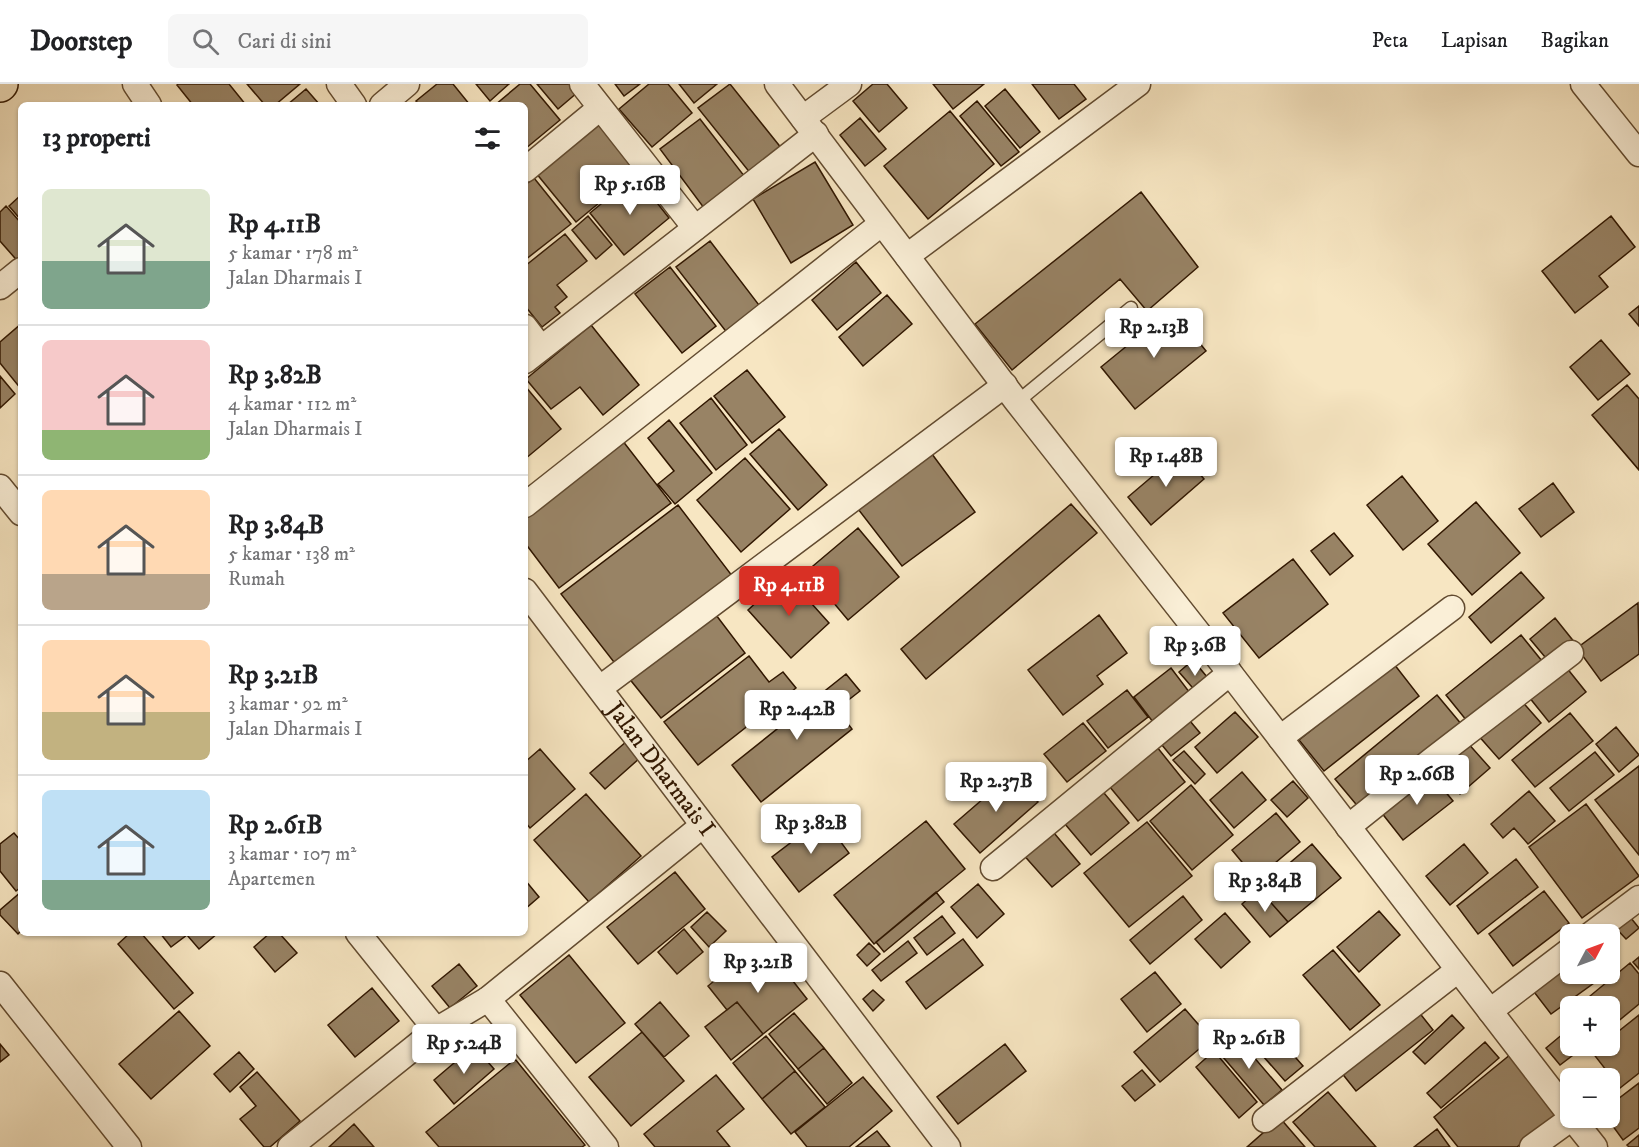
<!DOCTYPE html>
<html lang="id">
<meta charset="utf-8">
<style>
:root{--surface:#fff;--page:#f6f6f6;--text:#202124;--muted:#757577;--line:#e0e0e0;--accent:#d93025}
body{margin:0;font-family:"IM FELL DW Pica",serif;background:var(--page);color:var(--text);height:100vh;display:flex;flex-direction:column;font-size:22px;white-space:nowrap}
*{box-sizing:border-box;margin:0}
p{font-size:20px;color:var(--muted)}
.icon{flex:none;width:33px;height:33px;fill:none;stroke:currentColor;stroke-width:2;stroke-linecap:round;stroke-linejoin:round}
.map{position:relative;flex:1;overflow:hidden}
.drawer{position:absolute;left:18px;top:18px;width:510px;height:834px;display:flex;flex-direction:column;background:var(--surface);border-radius:9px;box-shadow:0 2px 4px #0004}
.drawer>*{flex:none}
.needle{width:39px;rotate:49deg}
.buttons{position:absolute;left:1560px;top:840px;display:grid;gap:12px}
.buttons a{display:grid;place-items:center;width:60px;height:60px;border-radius:9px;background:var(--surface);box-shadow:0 2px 4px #0004;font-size:30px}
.price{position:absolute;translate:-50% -51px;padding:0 14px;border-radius:6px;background:#fff;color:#222;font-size:20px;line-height:39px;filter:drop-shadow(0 2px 3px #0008)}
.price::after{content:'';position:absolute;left:50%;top:36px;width:18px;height:14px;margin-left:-9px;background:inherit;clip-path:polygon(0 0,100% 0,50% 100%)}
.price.selected{background:var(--accent);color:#fff}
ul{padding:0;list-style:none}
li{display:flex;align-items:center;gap:18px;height:150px;padding:0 24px}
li+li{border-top:2px solid var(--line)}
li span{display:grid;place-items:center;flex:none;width:168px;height:120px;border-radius:9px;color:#555}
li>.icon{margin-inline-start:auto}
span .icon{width:72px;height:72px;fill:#fffc;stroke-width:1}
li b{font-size:26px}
h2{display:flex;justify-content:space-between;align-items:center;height:72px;padding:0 24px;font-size:26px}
header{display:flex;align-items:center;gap:36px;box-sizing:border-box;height:84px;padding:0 30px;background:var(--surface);border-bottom:2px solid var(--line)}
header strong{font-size:28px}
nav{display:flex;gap:33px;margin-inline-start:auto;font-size:21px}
.search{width:420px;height:54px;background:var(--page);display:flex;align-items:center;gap:15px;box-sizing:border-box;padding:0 21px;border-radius:9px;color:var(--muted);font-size:22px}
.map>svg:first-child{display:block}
</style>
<header>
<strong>Doorstep</strong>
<div class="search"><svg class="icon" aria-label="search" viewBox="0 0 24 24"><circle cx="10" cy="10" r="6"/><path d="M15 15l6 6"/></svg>Cari di sini</div>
<nav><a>Peta</a><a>Lapisan</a><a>Bagikan</a></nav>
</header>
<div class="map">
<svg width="1639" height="1063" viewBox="0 0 1639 1063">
<rect width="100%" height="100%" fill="#f7e6c2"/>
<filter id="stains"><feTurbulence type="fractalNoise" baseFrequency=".00333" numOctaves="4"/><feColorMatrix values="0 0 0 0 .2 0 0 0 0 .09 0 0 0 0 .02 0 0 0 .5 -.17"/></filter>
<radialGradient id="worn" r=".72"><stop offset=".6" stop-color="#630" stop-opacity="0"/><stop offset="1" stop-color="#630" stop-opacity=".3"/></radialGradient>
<path fill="#988365" stroke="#311700" stroke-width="1.5" d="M178,0h51l17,21h-53l-16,-20z
M247,0h53l-25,21h-10z
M437,0h16l17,21h-50l-4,-4z
M476,0h33l-19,17z
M520,0h10l30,36 -35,29v-44h-30z
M537,0h34l7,8 -20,17z
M615,0h25l-16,12z
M649,0h19l24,29 -40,34 -33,-38z
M679,0h38l-23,19z
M730,0l52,65 -31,25 -53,-66z
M873,0h14l20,24 -28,24 -26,-31z
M933,0h51l-31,25z
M1032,0h42l12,15 -27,20z
M306,5l14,16h-33z
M1005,5l35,43 -20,16 -35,-42z
M977,17l42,51 -18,14 -41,-50z
M950,27l44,53 -66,55 -44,-53z
M860,34l26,31 -21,17 -25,-31z
M700,35l45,58 -41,31 -44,-59z
M600,37l40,48 -64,53 -40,-49z
M815,78l38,63 -62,38 -38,-64z
M534,94l37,46 -46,36v-75z
M639,96l30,38 -45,37 -34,-42 34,-28 3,4z
M1141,108l57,75 -51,44 -27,-32 -108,91 -37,-46z
M21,111v25l-12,-14z
M6,122l15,17v42l-21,-24v-29z
M588,132l24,29 -16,14 -24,-29z
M1611,132l24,31 -36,29 9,11 -33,26 -33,-42z
M565,150l22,27 -30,24 10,12 -12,10 5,6 -18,14 -17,-21v-40z
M710,157l52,68 -34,25 -52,-67z
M856,178l25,31 -44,37 -25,-30z
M670,183l46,59 -34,27 -47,-59z
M887,211l25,29 -49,42 -24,-29z
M1639,222v20l-10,-12z
M1172,225l34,42 -71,58 -34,-42z
M21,240v65l-21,-26v-21z
M591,241l48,60 -36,30 -23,-28 -29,22 -25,-30z
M1601,256l29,34 -32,26 -28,-33z
M747,286l38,47 -33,26 -38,-47z
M0,292l15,18 -15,14z
M1627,301l12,14v71l-47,-55z
M525,302l36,43 -36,30z
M711,314l36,47 -31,25 -36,-47z
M669,336l43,53 -37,31 -17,-20 16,-13 -26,-33z
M779,345l48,56 -29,25 -48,-56z
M622,356l49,63 -112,85 -34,-45v-29z
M929,366l46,62 -73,54 -47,-61z
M1181,368l23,27 -53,46 -23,-28z
M745,374l45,51 -49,43 -44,-52z
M1402,392l36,45 -35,29 -36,-45z
M1553,399l21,29 -33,25 -22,-28z
M1476,418l44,51 -48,42 -44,-51z
M1071,420l26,29 -171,146 -25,-30z
M678,421l55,72 -116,89 -56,-72z
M858,444l41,49 -51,43 -41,-49z
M1334,449l19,23 -23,19 -19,-24z
M1293,475l35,45 -69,54 -36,-45z
M1521,488l23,26 -53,45 -22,-26z
M786,491l43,48 -38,35 -43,-48z
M1638,519l1,51 -38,27 -24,-33z
M713,527l32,42 -84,65 -33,-41z
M1099,531l28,38 -30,23 6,8 -40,31 -35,-45z
M1555,534l20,25 -25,20 -20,-24z
M1521,551l25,31 -75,60 -25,-31z
M749,572l20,26 14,-10 13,16 -98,77 -34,-43z
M1193,576l19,23 -14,11 -19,-22z
M1394,580l25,32 -95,75 -25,-31z
M1566,583l20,25 -37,30 -20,-25z
M1171,584l22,29 -37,29 -22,-29z
M846,590l14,17 -23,18 15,20 -91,73 -29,-37z
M1127,606l21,27 -40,31 -21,-27z
M1437,611l25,30 -102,84 -25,-30z
M1519,614l22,25 -42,36 -22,-25z
M1235,628l23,25 -41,36 -22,-26z
M1570,629l23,28 -58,46 -23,-27z
M1185,631l15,18 -29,23 -14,-17z
M1083,639l23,28 -39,31 -23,-28z
M1616,643l23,28 -20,17 -23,-28z
M627,657l14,16 -36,32 -15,-16z
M1466,657l24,27 -30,26 -24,-28z
M1153,658l32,40 -47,39 -33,-40z
M540,665l35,40 -45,39 -5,-6v-60z
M1184,667l21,23 -10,10 -22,-24z
M1595,668l19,23 -45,36 -19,-23z
M1639,682v89l-44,-55z
M1242,688l24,28 -32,28 -24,-28z
M1013,689l25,29 -58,51 -26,-29z
M1430,689l23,28 -50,39 -22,-28z
M1293,697l15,17 -21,19 -16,-17z
M1191,701l42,50 -41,35 -42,-49z
M1099,703l30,36 -38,32 -31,-37z
M1529,707l26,30 -27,23 -14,-16 -11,10 -12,-14z
M586,710l55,62 -52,46 -55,-62z
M1586,720l53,72 -57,42 -53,-71z
M1276,729l24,29 -44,37 -24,-29z
M823,734l26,35 -50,39 -27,-35z
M926,737l39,48 -91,75 -40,-49z
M1147,738l45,54 -63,51 -45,-54z
M1049,743l31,37 -28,23 -31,-35z
M14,749l7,8v46l-5,4 -16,-20v-27z
M1312,760l29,34 -53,44 -29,-33z
M1464,760l24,29 -38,32 -24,-29z
M1516,775l22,28 -60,47 -21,-28z
M675,788l30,37 -67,55 -31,-37z
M525,796l14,17 -14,12z
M978,800l26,30 -27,24 -26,-31z
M1259,805l29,33 -18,15 -28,-33z
M1544,807l25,32 -56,43 -24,-32z
M21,808v39l-3,3 -18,-19v-5z
M936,808l8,10 -60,50 -8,-10z
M1183,812l19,24 -52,44 -20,-24z
M1379,827l21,24 -41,37 -22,-25z
M707,828l19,19 -17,16 -18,-20z
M1626,828l13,16 -13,11 -14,-15z
M1225,829l25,29 -29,26 -26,-29z
M942,832l13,17 -28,22 -13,-17z
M684,845l19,23 -26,22 -19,-22z
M130,849h11l52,60 -19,16 -56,-65z
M160,849h58l-19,16 -12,-14 -16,12z
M270,849h9l18,20 -22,19 -21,-25z
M963,855l20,26 -57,44 -20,-27z
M908,857l9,12 -36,28 -9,-11z
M869,859l11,11 -13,12 -10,-11z
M1333,866l47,55 -30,25 -47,-55z
M569,871l56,68 -49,40 -56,-68z
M744,872l20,25 18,-14 25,32 -44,35 -26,-32 -10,8 -19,-24z
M1639,873v12l-6,-7z
M1570,875v15h33l2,1 -54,39 -20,-26z
M1630,879l9,11v30l-29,24v-22h-22l-4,-5z
M459,880l18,22 -27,22 -18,-22z
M1155,888l26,32 -34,28 -26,-33z
M372,904l27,33 -44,36 -27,-32z
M873,906l11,10 -11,11 -10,-12z
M660,918l29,34 -25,21 -29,-33z
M737,918l26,32 -32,26 -26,-33z
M1185,925l26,30 -51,43 -26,-30z
M179,927l31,35 -59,53 -32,-35z
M1418,927l15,19 -77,61 -15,-19z
M794,929l30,35 -26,21 -29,-35z
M1452,931l12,13 -39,36 -12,-12z
M1639,931v58l-19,15 -28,-36 8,-6h10v-8z
M1265,939l38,43 -18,15 -37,-42z
M1570,944v18h15l-25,19 -14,-17z
M642,948l42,49 -53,45 -42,-49z
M1235,951l47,55 -18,15 -47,-55z
M766,952l29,35 -33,28 -29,-36z
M1485,958l14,16 -58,50 -14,-15z
M0,960l9,11 -9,7z
M1005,960l21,27 -68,53 -21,-27z
M474,962l20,23 -40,35 -20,-24z
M824,964l28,35 -25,21 -29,-35z
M1214,967l43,51 -18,16 -43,-51z
M239,968l15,17 -24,23 -16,-18z
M1511,970l49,58 -43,35h-59l-24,-30z
M515,975l70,86 -3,2h-143l-13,-15z
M1142,986l13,15 -20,16 -13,-15z
M795,987l30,36 -34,27 -29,-35z
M257,988l43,49 -30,26h-6l-24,-28 16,-13 -16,-19z
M716,991l28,34 -27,22 13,16h-75l-11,-13z
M863,993l29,34 -43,36h-42l-12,-15z
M1639,999v45l-16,12 -16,-22h3v-13z
M1328,1008l48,55h-61l-22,-25z
M1280,1034l25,29h-58z
M354,1040l20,23h-45z
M1437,1045l13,18h-36z
M877,1047l13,16h-34z
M1639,1051v12h-10l-2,-2z"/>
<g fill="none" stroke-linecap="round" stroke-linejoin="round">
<g stroke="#624b30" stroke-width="15">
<path id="lane" d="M1017,318l114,-94"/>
</g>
<g stroke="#624b30" stroke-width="27">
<g id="street">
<path d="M135,0l14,21"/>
<path d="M339,0l15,21"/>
<path d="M582,0l113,144"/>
<path d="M777,0l240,318 213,271 340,442"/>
<path d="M1583,0l56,70"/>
<path d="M382,21l25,-21"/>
<path d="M803,34l46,-34"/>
<path d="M525,86l75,-62"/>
<path d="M907,172l231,-172"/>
<path d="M0,203l21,-17"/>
<path d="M525,243l16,21"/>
<path d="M525,277l291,-227"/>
<path d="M0,403l21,26"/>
<path d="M525,421l356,-281"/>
<path id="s1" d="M525,507l423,556"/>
<path d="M600,604l405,-303"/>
<path d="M1280,654l172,-130"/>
<path d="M1348,743l85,-68 138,-106"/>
<path d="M993,784l237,-195"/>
<path d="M358,849l78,97"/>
<path d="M1591,850l48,-36"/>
<path d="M0,900l129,163"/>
<path d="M488,915l118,148"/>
<path d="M1490,927l80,-61"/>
<path d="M1265,1036l193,-150"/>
<path d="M290,1063l146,-117 52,-31 214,-173"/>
<path d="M1532,1063l40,-29 23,29"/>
</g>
</g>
<g stroke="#311700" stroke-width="36">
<path id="highway" d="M0,1l1,-1"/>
</g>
<use href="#lane" stroke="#faefd7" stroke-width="12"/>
<use href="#street" stroke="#faefd7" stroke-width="24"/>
<use href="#highway" stroke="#f7e6c2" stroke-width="33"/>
</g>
<g text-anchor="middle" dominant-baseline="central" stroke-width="6" stroke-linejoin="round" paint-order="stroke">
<g font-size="24" fill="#311700" stroke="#faefd7">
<text stroke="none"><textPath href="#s1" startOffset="224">Jalan Dharmais I</textPath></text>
</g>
</g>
<rect width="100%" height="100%" filter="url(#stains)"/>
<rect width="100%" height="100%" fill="url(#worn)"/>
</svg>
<div class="buttons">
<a><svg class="needle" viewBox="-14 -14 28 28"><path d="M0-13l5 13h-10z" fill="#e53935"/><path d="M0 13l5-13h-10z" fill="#757577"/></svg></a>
<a>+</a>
<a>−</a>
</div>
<b class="price" style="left:630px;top:132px">Rp 5.16B</b>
<b class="price" style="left:1154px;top:275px">Rp 2.13B</b>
<b class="price" style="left:1166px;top:404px">Rp 1.48B</b>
<b class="price selected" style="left:789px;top:533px">Rp 4.11B</b>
<b class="price" style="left:1195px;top:593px">Rp 3.6B</b>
<b class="price" style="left:797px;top:657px">Rp 2.42B</b>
<b class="price" style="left:1417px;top:722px">Rp 2.66B</b>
<b class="price" style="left:996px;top:729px">Rp 2.37B</b>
<b class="price" style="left:811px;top:771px">Rp 3.82B</b>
<b class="price" style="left:1265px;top:829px">Rp 3.84B</b>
<b class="price" style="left:758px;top:910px">Rp 3.21B</b>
<b class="price" style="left:1249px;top:986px">Rp 2.61B</b>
<b class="price" style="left:464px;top:991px">Rp 5.24B</b>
<section class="drawer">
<h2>13 properti<svg class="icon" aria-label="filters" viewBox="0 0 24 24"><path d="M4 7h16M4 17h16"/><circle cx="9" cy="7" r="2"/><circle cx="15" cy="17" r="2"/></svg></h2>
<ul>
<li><span style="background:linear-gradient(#dfe7d0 60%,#7fa58c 0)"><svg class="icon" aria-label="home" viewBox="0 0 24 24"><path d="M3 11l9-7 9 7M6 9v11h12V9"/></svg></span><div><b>Rp 4.11B</b><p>5 kamar · 178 m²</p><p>Jalan Dharmais I</p></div></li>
<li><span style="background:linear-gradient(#f6c9c9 75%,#8fb573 0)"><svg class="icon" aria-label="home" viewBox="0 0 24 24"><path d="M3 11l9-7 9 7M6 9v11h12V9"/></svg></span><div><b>Rp 3.82B</b><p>4 kamar · 112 m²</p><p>Jalan Dharmais I</p></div></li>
<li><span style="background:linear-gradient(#ffd9b3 70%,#b9a48a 0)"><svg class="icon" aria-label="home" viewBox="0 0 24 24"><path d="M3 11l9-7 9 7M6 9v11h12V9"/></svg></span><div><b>Rp 3.84B</b><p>5 kamar · 138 m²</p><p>Rumah</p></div></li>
<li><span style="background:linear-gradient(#ffd9b3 60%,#c2b280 0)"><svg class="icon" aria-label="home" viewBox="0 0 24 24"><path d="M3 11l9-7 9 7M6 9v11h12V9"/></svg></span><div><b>Rp 3.21B</b><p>3 kamar · 92 m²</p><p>Jalan Dharmais I</p></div></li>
<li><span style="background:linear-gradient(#bfe0f5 75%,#7fa58c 0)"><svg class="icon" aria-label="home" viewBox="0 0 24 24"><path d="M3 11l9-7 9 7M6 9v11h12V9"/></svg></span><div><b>Rp 2.61B</b><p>3 kamar · 107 m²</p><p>Apartemen</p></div></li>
</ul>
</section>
</div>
